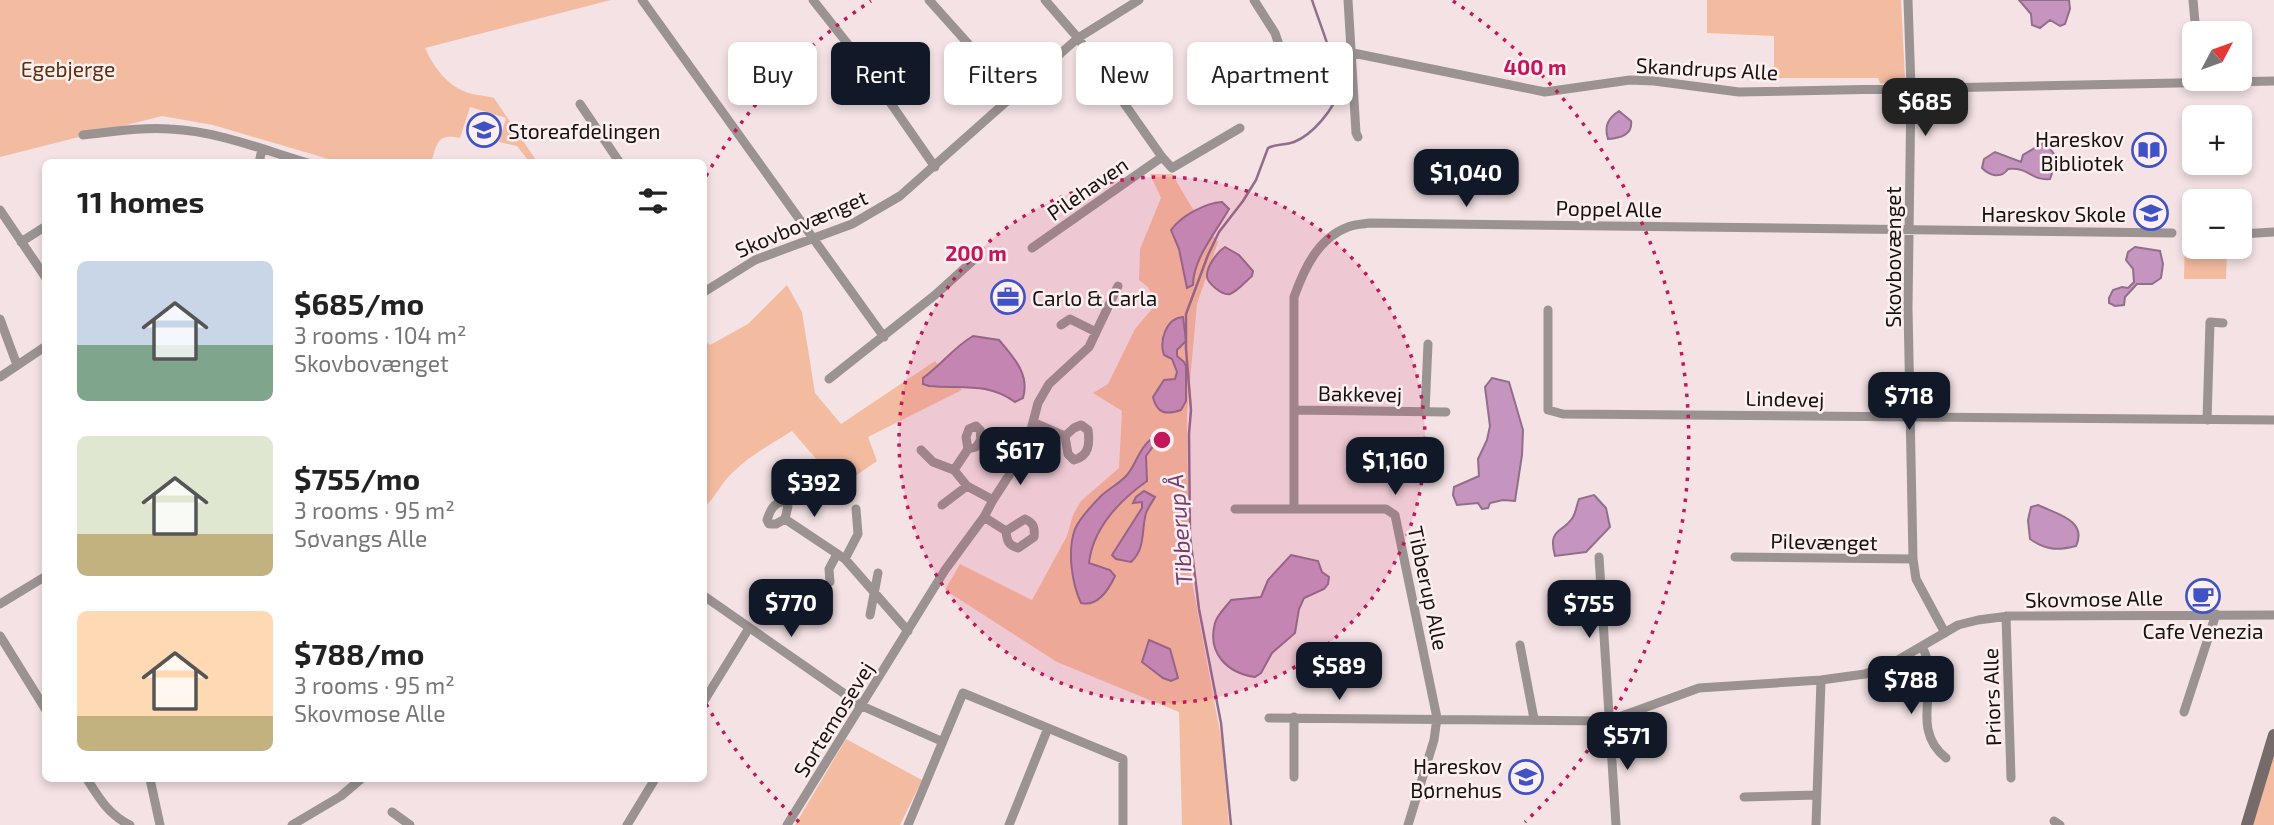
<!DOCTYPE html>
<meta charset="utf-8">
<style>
:root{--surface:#fff;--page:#f6f6f6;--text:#222;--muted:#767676;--accent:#111827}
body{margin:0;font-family:"Exo 2",sans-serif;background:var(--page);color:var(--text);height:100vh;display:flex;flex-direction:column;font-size:26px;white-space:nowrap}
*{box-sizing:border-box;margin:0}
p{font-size:23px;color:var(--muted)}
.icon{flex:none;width:38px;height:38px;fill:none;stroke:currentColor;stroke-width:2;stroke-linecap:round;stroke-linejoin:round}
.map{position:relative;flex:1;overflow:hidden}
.details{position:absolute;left:42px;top:159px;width:665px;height:623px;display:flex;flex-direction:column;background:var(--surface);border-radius:10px;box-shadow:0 4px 10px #0003}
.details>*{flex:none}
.hud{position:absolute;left:728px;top:42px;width:665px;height:63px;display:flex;gap:14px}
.needle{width:46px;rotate:49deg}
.buttons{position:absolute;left:2182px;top:21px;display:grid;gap:14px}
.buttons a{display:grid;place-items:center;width:70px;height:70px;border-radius:10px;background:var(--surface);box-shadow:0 4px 10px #0003;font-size:35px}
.price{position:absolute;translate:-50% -60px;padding:0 16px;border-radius:14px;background:var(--accent);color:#fff;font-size:23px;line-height:46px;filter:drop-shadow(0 2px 4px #0008)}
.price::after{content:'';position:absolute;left:50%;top:42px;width:21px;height:16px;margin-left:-10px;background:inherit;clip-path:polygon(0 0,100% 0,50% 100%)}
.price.current{background:#222;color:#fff}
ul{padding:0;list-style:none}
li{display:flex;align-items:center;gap:21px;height:175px;padding:0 35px}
li span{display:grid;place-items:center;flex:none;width:196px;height:140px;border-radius:10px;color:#555}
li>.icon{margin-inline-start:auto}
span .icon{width:84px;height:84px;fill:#fffc;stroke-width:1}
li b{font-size:30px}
h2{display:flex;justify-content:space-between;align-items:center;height:84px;padding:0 35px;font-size:30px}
.pill{padding:0 24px;border-radius:10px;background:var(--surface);box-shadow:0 4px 10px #0003;font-size:24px;line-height:63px}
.pill.current{background:var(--accent);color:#fff}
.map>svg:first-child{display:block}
</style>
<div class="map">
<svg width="2274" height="825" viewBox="0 0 2274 825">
<rect width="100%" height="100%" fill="#f4e2e4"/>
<path fill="#f3bca0" d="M0,0h611l-186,48c10,22 26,43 52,47 7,1 10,1 17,3l44,65h-8l-13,-17 -18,-4 7,-24 -36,-11 -10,31c-23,-5 -23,6 -29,25h-89l-129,-38 -51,-9 -162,41z
M1707,0h194l4,79 -4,3 -21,1 -2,-5h-104v-42l-67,-3z
M1150,174h22l19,32 27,36 -21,62 -10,110 2,151 33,178 7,82h-47l-3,-113 -122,-50 -112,-72 15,-26 72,36 35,-64 6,-21 8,-14 38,-33 3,-57 -29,-18 15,-9 27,-55 22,-26 -9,-16 -9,-7 1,-31 21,-51z
M2185,235h9v12h33l-1,32h-42z
M787,285l15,27 13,81 26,31 94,-63 27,29 -94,47 9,24 -29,20 -30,-20 -26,-30c-21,13 -43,25 -60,42 -11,10 -17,26 -28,34v-168l6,6 38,-21z
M846,739l76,41 -22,45h-105z
M2274,755v70h-21z"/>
<path fill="#c595c0" stroke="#916e8c" stroke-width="2" d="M2019,0h50l1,9 -5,15 -5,2 -10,-6 -10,8 -8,-3 -1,-11z
M1619,111l12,10c2,14 -11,17 -23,18 -4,-13 0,-21 11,-28z
M2045,142l12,16 -7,21c-19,2 -20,-12 -42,-10 -7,10 -18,7 -26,-1l2,-9 11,-7 26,10 2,-7z
M1222,202l7,7c-13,23 -36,50 -36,76l-6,3 -8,-39 -8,-19c10,-14 34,-27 51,-28z
M1225,247l14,8 14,16 -1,5c-6,5 -14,15 -22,18 -7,2 -24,-11 -23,-19 0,-9 11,-24 18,-28z
M2135,247l25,4 3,13 -2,14 -9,6h-15l-12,13 -1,8 -9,1 -6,-3v-5l4,-8 9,-3 6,1 6,-6 -1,-13 -7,-9 2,-8z
M1183,317l3,24 -9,9v6l7,6 2,4v35l-5,9c-15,5 -24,4 -28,-13l11,-17 11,-1 2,-7 -5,-13 -8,-4c-5,-14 2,-37 19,-38z
M973,336l26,4c15,18 31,34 24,58l-8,4c-28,-20 -53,-13 -86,-16l-6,-2v-6c18,-13 31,-31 50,-42z
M1492,378l17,4 14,48 -1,25 -7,46 -12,-1 -13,3 -2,5 -6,1 -4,-6 -21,2 -4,-10 1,-8 25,-11 -1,-17 9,-19 3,-14 -5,-39z
M1150,440l4,5 -8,11 1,25c-28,20 -54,47 -58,82l21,7 5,6c-6,13 -17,31 -34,27 -9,-19 -14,-52 -6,-74 5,-11 18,-25 27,-34 8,-7 18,-12 25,-20 10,-12 11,-25 23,-35z
M1144,491l11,6c-3,5 -7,11 -9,16 -5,18 0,35 -15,49l-15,-3 -4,-4 30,-47v-6l-9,1 3,-6z
M1594,495l12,13 4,19 -24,25 -31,4c-8,-29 9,-23 18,-39 3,-5 4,-13 6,-18z
M2038,505c18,9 50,15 38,41 -19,5 -30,4 -46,-7l-2,-19 3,-13z
M1291,555l27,6 4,11 7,5 -1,7 -4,5 -20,9 -5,11 -4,24 -23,20 -11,20 -6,4c-28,-4 -48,-24 -40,-54 2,-8 11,-16 16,-23l30,-3 7,-17z
M1149,640l21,9 8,29 -7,3 -8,-3 -21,-16z"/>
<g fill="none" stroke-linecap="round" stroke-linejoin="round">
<path stroke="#916e8c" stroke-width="2.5" d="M1231,825l-10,-102 -22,-114 -9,-73 -1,-102 2,-24 -5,-61v-35l22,-59 11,-23 24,-31 13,-21 12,-32c10,-5 16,-2 26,-6 18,-7 41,-33 45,-53 2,-12 -22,-73 -27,-89"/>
<path stroke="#9a9392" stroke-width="9" d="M642,0l242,337
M813,0l49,62 73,105
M929,0l85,95
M1045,0l33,38 84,119 10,11 68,-40
M1254,0l21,33 16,48
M1348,0l8,133 2,4
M1908,0l3,88 -3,220 5,251 3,20 29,54
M2193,0l3,33
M1353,53l192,39 85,-12 24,1 85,11 535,-11
M580,104l40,59
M83,135c29,-3 58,-8 87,-6 47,2 94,21 138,34
M259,163l3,-14
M0,210l46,68
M2240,234l34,-2
M21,242l25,-16
M1032,248l130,-91
M704,292l51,-32 97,-36 48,-28 178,-158 61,-38
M1548,310v100l15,4 711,6
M0,319l17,46
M1061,325l9,-6 26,13
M0,377l46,-31
M829,379l106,-84 42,-38
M1294,410l152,2
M1425,411l3,-67
M2207,420l3,-98 13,1
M1033,422l32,14 9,-8 7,-3 7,5c2,14 1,26 -14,30l-6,-6 -3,-18
M921,450l12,12 21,8 13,16 26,14
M954,470l14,-21 8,-2 5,-7 -1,-10 -4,-4 -7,3 -3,8 2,12
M942,505l25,-19
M1294,508v-211c10,-28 24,-59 54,-70 7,-3 15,-3 22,-4l802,10
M1235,509h151l9,6 42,203 -3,22 -26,85
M984,517l22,14 19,-12c9,4 10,9 9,18l-16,11c-10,-3 -11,-7 -12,-17
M785,519l-9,5h-7l-2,-4c3,-9 6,-17 17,-19l4,5 -3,13 60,40 63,72
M1599,557l17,268
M1735,557l178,2
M845,559l13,-25 -2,-25
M830,582l-1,-13 8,-15
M704,596l158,110 79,35
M0,604l46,-28
M870,615l8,-42
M2006,616l5,162
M0,636l46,74
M1520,645l14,74
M1922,647c21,35 -15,80 24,111
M704,701l45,-73
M2184,712l32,-98
M1269,718l339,3 91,-33 122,-8 44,-6 28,-11 65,-38 20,-5 31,-4 265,-1
M1294,777v-60
M87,779c12,19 22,36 43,46
M150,779l10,46
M1744,797l73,-2
M392,812l18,13
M2054,821l6,4
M292,825l49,-29 20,-17
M627,825l28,-46
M787,825l158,-255 39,-53 9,-17 33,-51 12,-46 11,-19 40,-37 29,-61
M908,825l55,-132 160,66v66
M1009,825l39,-97
M1816,825l5,-145"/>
<path stroke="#766b6a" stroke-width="12" d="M2247,825l27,-90"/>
</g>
<circle cx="1162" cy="440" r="263" fill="#c2185b" fill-opacity=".12"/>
<g fill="none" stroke="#c2185b" stroke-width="3.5" stroke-dasharray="3.5 7">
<circle cx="1162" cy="440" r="263"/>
<path d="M799 822A527 527 0 0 1 706 704M706 176A527 527 0 0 1 871 1M1453 1A527 527 0 0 1 1525 822"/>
</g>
<defs>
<g id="school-ring" transform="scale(1.75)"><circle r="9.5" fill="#fef0f1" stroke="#3f53c7" stroke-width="1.5"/><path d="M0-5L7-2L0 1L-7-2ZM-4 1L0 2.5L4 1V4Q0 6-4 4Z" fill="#3f53c7"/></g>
<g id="library-ring" transform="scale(1.75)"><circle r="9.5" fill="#fef0f1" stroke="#3f53c7" stroke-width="1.5"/><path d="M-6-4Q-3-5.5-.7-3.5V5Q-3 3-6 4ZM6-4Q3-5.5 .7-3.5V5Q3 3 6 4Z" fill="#3f53c7"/></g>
<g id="office-ring" transform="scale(1.75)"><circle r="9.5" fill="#fef0f1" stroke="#3f53c7" stroke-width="1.5"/><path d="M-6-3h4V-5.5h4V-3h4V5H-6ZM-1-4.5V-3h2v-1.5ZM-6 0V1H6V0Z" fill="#3f53c7"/></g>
<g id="cafe-ring" transform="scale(1.75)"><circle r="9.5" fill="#fef0f1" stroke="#3f53c7" stroke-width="1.5"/><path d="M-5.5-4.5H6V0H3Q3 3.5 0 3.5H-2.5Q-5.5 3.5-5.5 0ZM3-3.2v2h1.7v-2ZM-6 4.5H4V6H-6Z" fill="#3f53c7"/></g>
</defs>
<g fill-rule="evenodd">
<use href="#school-ring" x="484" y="130"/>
<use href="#library-ring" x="2149" y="150"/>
<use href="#school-ring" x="2151" y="213"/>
<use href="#office-ring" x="1008" y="297"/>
<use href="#cafe-ring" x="2203" y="596"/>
<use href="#school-ring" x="1526" y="777"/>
</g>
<g text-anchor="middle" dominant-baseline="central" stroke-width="5" stroke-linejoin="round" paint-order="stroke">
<g font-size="21" fill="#612c08" stroke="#fef0f1">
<text x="68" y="68">Egebjerge</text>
</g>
<g font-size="21" fill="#171212" stroke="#fef0f1">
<text transform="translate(1707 68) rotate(3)">Skandrups Alle</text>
<text transform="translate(1087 188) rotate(-35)">Pilehaven</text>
<text transform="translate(1609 208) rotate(1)">Poppel Alle</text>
<text transform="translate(801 223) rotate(-23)">Skovbovænget</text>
<text transform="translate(1892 257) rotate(-90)">Skovbovænget</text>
<text transform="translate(1360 393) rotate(1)">Bakkevej</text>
<text transform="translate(1785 398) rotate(1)">Lindevej</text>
<text transform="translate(1824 541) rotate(1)">Pilevænget</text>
<text transform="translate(1429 588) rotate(78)">Tibberup Alle</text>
<text transform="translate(2094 598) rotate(-1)">Skovmose Alle</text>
<text transform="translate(1991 697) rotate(-92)">Priors Alle</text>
<text transform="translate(833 719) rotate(-58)">Sortemosevej</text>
</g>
<g font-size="21" fill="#171212" stroke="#fef0f1" text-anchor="end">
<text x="508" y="130" text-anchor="start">Storeafdelingen</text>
<text x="2124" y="138">Hareskov<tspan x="2124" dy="24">Bibliotek</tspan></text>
<text x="2126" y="213">Hareskov Skole</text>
<text x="1032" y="297" text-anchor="start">Carlo &amp; Carla</text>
<text x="2203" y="630" text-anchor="middle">Cafe Venezia</text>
<text x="1502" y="765">Hareskov<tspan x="1502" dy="24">Børnehus</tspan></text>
</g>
<g font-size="23" font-style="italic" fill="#763b72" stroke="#fef0f1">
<text transform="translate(1179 530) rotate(-95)">Tibberup Å</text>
</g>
</g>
<circle cx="1162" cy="440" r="10" fill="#c2185b" stroke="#fef0f1" stroke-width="3.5"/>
<g font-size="21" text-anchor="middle" font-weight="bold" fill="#c2185b" stroke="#fef0f1" stroke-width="5" stroke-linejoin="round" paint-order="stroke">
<text x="1535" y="75">400 m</text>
<text x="976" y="261">200 m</text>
</g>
</svg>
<div class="buttons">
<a><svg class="needle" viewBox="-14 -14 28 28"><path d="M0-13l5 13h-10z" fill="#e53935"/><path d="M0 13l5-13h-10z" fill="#767676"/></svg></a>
<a>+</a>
<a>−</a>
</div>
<b class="price current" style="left:1925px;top:138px">$685</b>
<b class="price" style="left:1466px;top:209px">$1,040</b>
<b class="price" style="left:1909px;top:432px">$718</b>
<b class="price" style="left:1020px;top:487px">$617</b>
<b class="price" style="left:1395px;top:497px">$1,160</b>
<b class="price" style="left:814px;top:519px">$392</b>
<b class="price" style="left:791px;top:639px">$770</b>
<b class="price" style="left:1589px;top:640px">$755</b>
<b class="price" style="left:1339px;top:702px">$589</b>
<b class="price" style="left:1911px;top:716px">$788</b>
<b class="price" style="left:1627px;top:772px">$571</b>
<div class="hud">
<a class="pill">Buy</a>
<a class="pill current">Rent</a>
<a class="pill">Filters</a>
<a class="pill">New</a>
<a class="pill">Apartment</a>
</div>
<section class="details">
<h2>11 homes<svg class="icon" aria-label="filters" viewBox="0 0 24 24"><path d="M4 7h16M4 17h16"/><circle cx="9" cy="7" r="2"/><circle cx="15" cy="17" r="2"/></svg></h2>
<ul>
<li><span style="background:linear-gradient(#c9d6e8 60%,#7fa58c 0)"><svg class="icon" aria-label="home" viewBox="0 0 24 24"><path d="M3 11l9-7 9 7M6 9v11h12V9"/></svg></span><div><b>$685/mo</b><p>3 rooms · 104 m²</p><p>Skovbovænget</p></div></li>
<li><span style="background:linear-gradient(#dfe7d0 70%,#c2b280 0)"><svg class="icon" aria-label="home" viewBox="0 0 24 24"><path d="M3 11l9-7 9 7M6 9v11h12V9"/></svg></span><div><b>$755/mo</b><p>3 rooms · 95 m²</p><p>Søvangs Alle</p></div></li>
<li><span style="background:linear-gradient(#ffd9b3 75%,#c2b280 0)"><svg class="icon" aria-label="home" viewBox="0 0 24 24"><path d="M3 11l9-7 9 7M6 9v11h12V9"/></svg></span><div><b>$788/mo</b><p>3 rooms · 95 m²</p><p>Skovmose Alle</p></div></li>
</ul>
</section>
</div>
